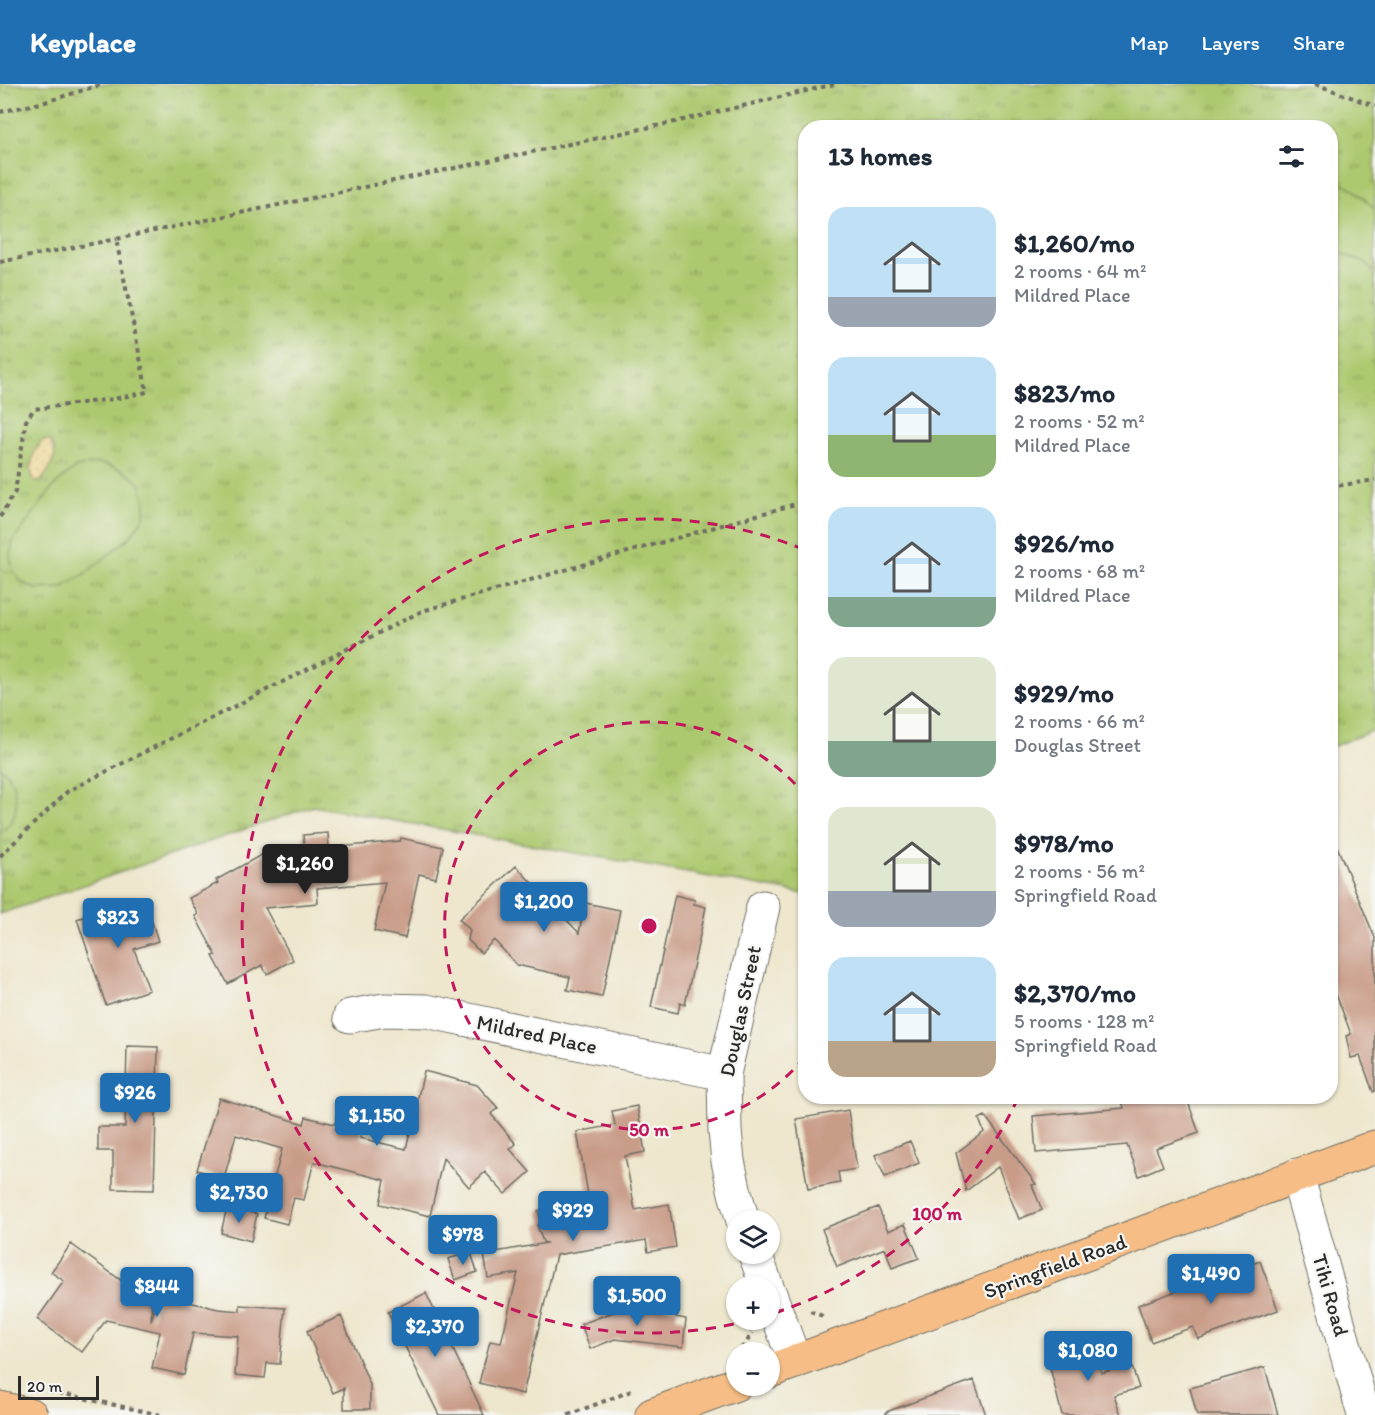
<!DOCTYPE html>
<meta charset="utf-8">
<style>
:root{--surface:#fff;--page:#f2f2f3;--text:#1f2937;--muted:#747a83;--accent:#1f6fb2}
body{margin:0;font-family:Itim,sans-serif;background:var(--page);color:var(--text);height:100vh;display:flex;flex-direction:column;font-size:22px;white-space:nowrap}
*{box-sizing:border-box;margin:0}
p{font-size:20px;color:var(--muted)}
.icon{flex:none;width:33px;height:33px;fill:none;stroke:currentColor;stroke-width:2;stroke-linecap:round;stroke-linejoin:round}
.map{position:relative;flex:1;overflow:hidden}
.panel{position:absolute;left:798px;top:36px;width:540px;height:984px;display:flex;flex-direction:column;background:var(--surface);border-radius:24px;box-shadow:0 2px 4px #0004}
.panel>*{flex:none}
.buttons{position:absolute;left:726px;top:1126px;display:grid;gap:12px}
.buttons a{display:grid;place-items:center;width:54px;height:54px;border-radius:50%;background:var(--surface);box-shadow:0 2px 4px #0004;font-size:30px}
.scale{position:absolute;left:18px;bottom:15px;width:81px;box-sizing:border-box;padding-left:6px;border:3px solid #2b2b2b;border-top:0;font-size:16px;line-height:21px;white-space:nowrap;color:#2b2b2b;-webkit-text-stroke:4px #f6f6f2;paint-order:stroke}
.price{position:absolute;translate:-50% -51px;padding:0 14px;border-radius:6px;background:var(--accent);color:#fff;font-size:20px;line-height:39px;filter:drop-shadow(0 2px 3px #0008)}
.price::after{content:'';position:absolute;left:50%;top:36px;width:18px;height:14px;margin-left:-9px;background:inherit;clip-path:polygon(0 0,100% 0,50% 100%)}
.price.active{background:#222;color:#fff}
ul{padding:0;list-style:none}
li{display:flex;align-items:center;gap:18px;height:150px;padding:0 30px}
li span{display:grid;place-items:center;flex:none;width:168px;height:120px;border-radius:18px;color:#555}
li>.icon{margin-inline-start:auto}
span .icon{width:72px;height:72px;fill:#fffc;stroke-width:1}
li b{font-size:26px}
h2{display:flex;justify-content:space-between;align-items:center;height:72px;padding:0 30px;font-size:26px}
header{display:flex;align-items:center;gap:36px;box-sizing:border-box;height:84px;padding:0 30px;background:var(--accent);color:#fff}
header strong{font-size:28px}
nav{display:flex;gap:33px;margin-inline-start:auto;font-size:21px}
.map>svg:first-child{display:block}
</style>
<header>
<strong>Keyplace</strong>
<nav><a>Map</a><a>Layers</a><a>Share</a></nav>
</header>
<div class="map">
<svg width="1375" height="1331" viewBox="0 0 1375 1331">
<defs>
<pattern id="grass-tufts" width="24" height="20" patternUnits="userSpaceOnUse" patternTransform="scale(1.5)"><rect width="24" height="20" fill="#adc96f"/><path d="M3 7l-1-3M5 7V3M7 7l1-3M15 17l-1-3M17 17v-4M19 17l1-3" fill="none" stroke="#8da35b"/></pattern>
<pattern id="sand-dots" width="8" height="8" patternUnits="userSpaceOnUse" patternTransform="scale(1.5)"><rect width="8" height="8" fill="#eeda9e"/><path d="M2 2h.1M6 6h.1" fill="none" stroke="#cb8" stroke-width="1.8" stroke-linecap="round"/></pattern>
</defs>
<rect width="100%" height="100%" fill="#f6f6f2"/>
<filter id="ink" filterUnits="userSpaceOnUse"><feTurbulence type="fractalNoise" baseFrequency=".0167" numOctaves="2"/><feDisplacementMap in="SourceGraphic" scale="12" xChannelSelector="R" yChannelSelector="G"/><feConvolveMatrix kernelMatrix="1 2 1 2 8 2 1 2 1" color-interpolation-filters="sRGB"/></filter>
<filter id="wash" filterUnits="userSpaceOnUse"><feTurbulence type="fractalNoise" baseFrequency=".008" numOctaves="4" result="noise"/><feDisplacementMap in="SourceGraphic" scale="24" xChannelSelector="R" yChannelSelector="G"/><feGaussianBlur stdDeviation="1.35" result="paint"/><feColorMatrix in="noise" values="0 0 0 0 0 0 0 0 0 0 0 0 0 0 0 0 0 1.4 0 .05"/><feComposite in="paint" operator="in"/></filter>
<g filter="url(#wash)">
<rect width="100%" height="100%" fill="#eee7ce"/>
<path fill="url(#grass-tufts)" stroke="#6c7a4d" stroke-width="1.5" d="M0,0h1375v646l-44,17 -1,-619h-524l-1,766 -492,-88 -313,108z"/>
<path fill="url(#sand-dots)" stroke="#8c8264" stroke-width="1.5" d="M43,356h6c13,14 1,28 -8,41l-5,1c-10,-10 -3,-33 7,-42z"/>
<path fill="#adc96f" stroke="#6c7a4d" stroke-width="1.5" d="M1331,97c19,0 29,16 44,27v64l-12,-10 -26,-10 -6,-5z
M100,379l22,7 18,13 5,18 -1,16 -15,21 -44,36 -24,14 -25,1 -16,-8 -8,-13 -2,-13 3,-14 40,-54 23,-20z
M0,684c16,8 20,40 11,54 -3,4 -8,8 -11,11z"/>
<g id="blocks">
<path fill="#c99c88" d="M1331,748l44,106v153l-2,1 -13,-36 -9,2 -5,-22 5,-2 -21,-56z
M328,749l1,15 71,-7 1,-3 42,9 -7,31 -17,-4 -14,64 -31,-7 11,-49 -68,6 1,15 -53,5 28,52 -26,14 -5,-9 -34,19 -15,-28 3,-1 -21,-39 3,-2 -9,-16 29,-15 -2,-3 45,-25 44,-4 -2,-16z
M516,782l63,67 6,-30 35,7 -18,87 -35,-7 3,-13 -53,-12 -23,-25 -13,13 -13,-13 2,-10 -11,-11z
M675,811l20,5 -1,4 12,3 -21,98 -5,-2 -2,10 -27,-6z
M130,816l5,14 13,-5 10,32 -24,8 15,41 -43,15 -29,-86z
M127,962l31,1 -4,143 -41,-1v-38h-15v-24h27z
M424,987l53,14 21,23 -7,6 25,30 -6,5 20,23 -25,22 -20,-22 -16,15 -26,-29 -13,58 -50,-12 5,-24 -71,-18 -10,38 -10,-2 -7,26 -23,-6 18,-69 -46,-14 -12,43 -27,-8 22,-72 85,26 2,-7 29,7 3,-14 28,7 -6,21 46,11z
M1120,1012h66l13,37 -43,15 7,18 -24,10 -12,-31 -91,8 -3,-37 91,-8z
M637,1022l8,46 -20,4 10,54 34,-6 7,43 -28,5 -2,-12 -90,15 -33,139 -44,-11 11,-42 11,2 17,-70 -30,5 -4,-24 63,-11 -4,-1 -6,-17 5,-2 -4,-12 50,-17 -11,-62 38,-7 -3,-14z
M848,1026l9,59 -19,3 2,11 -32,6 -12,-70z
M985,1032l51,68 -4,1 10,25 -23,9 -21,-52 -32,24 -10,-38 28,-21 -5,-13z
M910,1057l9,22 -34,14 -10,-22z
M227,1123l30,7 -6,27 -30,-8z
M878,1123l10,24 17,-7 14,34 -27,10 -7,-20 -48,19 -15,-38z
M71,1160l62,45 19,5 -1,27 8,-26 59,14 22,2v-6l45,3 -5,56 -13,-1 -2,15 -30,-3 3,-39 -45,-3 -9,42 -32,-7 8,-36 -54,-12 -24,32 -45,-33 27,-38 -13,-9z
M471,1168l6,20 -22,8 -7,-21z
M1260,1177l18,49 -80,29 -5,-12 -42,15 -13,-37z
M426,1209l33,69 25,53h-45l-51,-103z
M635,1220l42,5 -1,8 10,2 -3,28 -68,-8 -25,10 -9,-25z
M341,1232l29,69v24h-26v-21l-11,5 -26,-62z
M1082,1259l13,6 6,24 30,-9 8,24 -25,7 7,20h-59l-16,-63z
M1265,1283l13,48h-81l-7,-27z
M974,1296l12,35h-100v-3z"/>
</g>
</g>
<g filter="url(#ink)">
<use href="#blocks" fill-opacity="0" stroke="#6f6d64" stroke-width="1.5"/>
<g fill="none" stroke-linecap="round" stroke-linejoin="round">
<g stroke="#6f6d64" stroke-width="35">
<path id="minor" d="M350,932l34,-6 42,1 298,63
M1297,1091l67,240
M743,1137l-8,-28 -7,-32 -3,-30 -1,-57 39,-167
M755,1170l12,33
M770,1210l25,68"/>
</g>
<g stroke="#6f6d64" stroke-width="35">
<path id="major" d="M770,1287l605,-224
M0,1324l31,7
M652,1331l84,-31"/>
</g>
<path stroke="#6f6d64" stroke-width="4" stroke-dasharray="4.5 4.5" stroke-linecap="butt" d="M1315,0l60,22
M0,28l45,-10 58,-18
M0,178l116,-23
M1330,403l45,-7
M0,433l15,-25 11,-71 8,-12 79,-10 34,-7 -31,-153 559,-117 160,-38
M0,772l68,-65 354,-180 384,-110
M810,1227l15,6
M734,1269l11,-8 7,-12
M50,1307l111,24
M568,1331l63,-24"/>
<use href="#minor" stroke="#fff" stroke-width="33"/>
<use href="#major" stroke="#f6be86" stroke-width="33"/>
</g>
</g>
<g fill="none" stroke="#c2185b" stroke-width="3" stroke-dasharray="10 8">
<path d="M805 973A204 204 0 1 1 805 711"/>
<path d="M1018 1014A407 407 0 0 1 771 1230M751 1236A407 407 0 1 1 805 466"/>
</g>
<g text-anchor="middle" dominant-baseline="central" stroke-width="4.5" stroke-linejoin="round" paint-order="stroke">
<g font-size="21" fill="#2b2b2b" stroke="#f6f6f2">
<text transform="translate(740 927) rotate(-78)">Douglas Street</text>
<text transform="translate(537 950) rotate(12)">Mildred Place</text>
<text transform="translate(1055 1182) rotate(-20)">Springfield Road</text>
<text transform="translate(1331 1211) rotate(74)">Tihi Road</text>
</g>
</g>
<circle cx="649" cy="842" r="9" fill="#c2185b" stroke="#f6f6f2" stroke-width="3"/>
<g font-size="18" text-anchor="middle" font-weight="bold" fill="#c2185b" stroke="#f6f6f2" stroke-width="4.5" stroke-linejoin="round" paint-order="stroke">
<text x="649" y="1052">50 m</text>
<text x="937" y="1136">100 m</text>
</g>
</svg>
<div class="buttons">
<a><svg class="icon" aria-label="layers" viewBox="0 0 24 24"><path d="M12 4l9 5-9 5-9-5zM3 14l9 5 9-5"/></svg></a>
<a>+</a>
<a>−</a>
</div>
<div class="scale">20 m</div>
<b class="price active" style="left:305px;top:811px">$1,260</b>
<b class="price" style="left:544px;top:849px">$1,200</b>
<b class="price" style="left:118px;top:865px">$823</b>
<b class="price" style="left:135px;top:1040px">$926</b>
<b class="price" style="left:377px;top:1063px">$1,150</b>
<b class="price" style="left:239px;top:1140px">$2,730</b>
<b class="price" style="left:573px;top:1158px">$929</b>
<b class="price" style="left:463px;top:1182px">$978</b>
<b class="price" style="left:1211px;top:1221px">$1,490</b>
<b class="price" style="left:157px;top:1234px">$844</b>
<b class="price" style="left:637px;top:1243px">$1,500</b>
<b class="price" style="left:435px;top:1274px">$2,370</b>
<b class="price" style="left:1088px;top:1298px">$1,080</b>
<section class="panel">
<h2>13 homes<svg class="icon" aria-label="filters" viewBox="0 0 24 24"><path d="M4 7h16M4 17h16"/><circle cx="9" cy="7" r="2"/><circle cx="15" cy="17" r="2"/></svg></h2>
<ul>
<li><span style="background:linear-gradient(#bfe0f5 75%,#9aa5b1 0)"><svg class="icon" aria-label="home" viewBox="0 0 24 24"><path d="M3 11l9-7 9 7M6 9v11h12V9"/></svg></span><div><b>$1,260/mo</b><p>2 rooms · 64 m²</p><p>Mildred Place</p></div></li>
<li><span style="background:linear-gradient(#bfe0f5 65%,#8fb573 0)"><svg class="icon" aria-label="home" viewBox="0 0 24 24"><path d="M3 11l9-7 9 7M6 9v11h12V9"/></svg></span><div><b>$823/mo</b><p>2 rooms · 52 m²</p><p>Mildred Place</p></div></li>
<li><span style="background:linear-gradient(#bfe0f5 75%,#7fa58c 0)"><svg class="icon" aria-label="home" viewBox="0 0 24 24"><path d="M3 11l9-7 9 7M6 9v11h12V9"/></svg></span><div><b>$926/mo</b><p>2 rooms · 68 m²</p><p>Mildred Place</p></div></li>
<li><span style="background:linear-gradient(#dfe7d0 70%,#7fa58c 0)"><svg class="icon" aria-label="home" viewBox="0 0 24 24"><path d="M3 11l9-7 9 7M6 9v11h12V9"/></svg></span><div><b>$929/mo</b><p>2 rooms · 66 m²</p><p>Douglas Street</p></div></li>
<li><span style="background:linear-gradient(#dfe7d0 70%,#9aa5b1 0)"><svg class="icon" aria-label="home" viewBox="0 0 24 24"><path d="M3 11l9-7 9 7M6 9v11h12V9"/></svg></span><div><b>$978/mo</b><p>2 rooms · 56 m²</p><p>Springfield Road</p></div></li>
<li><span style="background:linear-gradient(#bfe0f5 70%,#b9a48a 0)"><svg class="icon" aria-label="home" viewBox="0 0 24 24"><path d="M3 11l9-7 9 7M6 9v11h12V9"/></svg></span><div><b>$2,370/mo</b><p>5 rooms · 128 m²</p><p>Springfield Road</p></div></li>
</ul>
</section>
</div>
